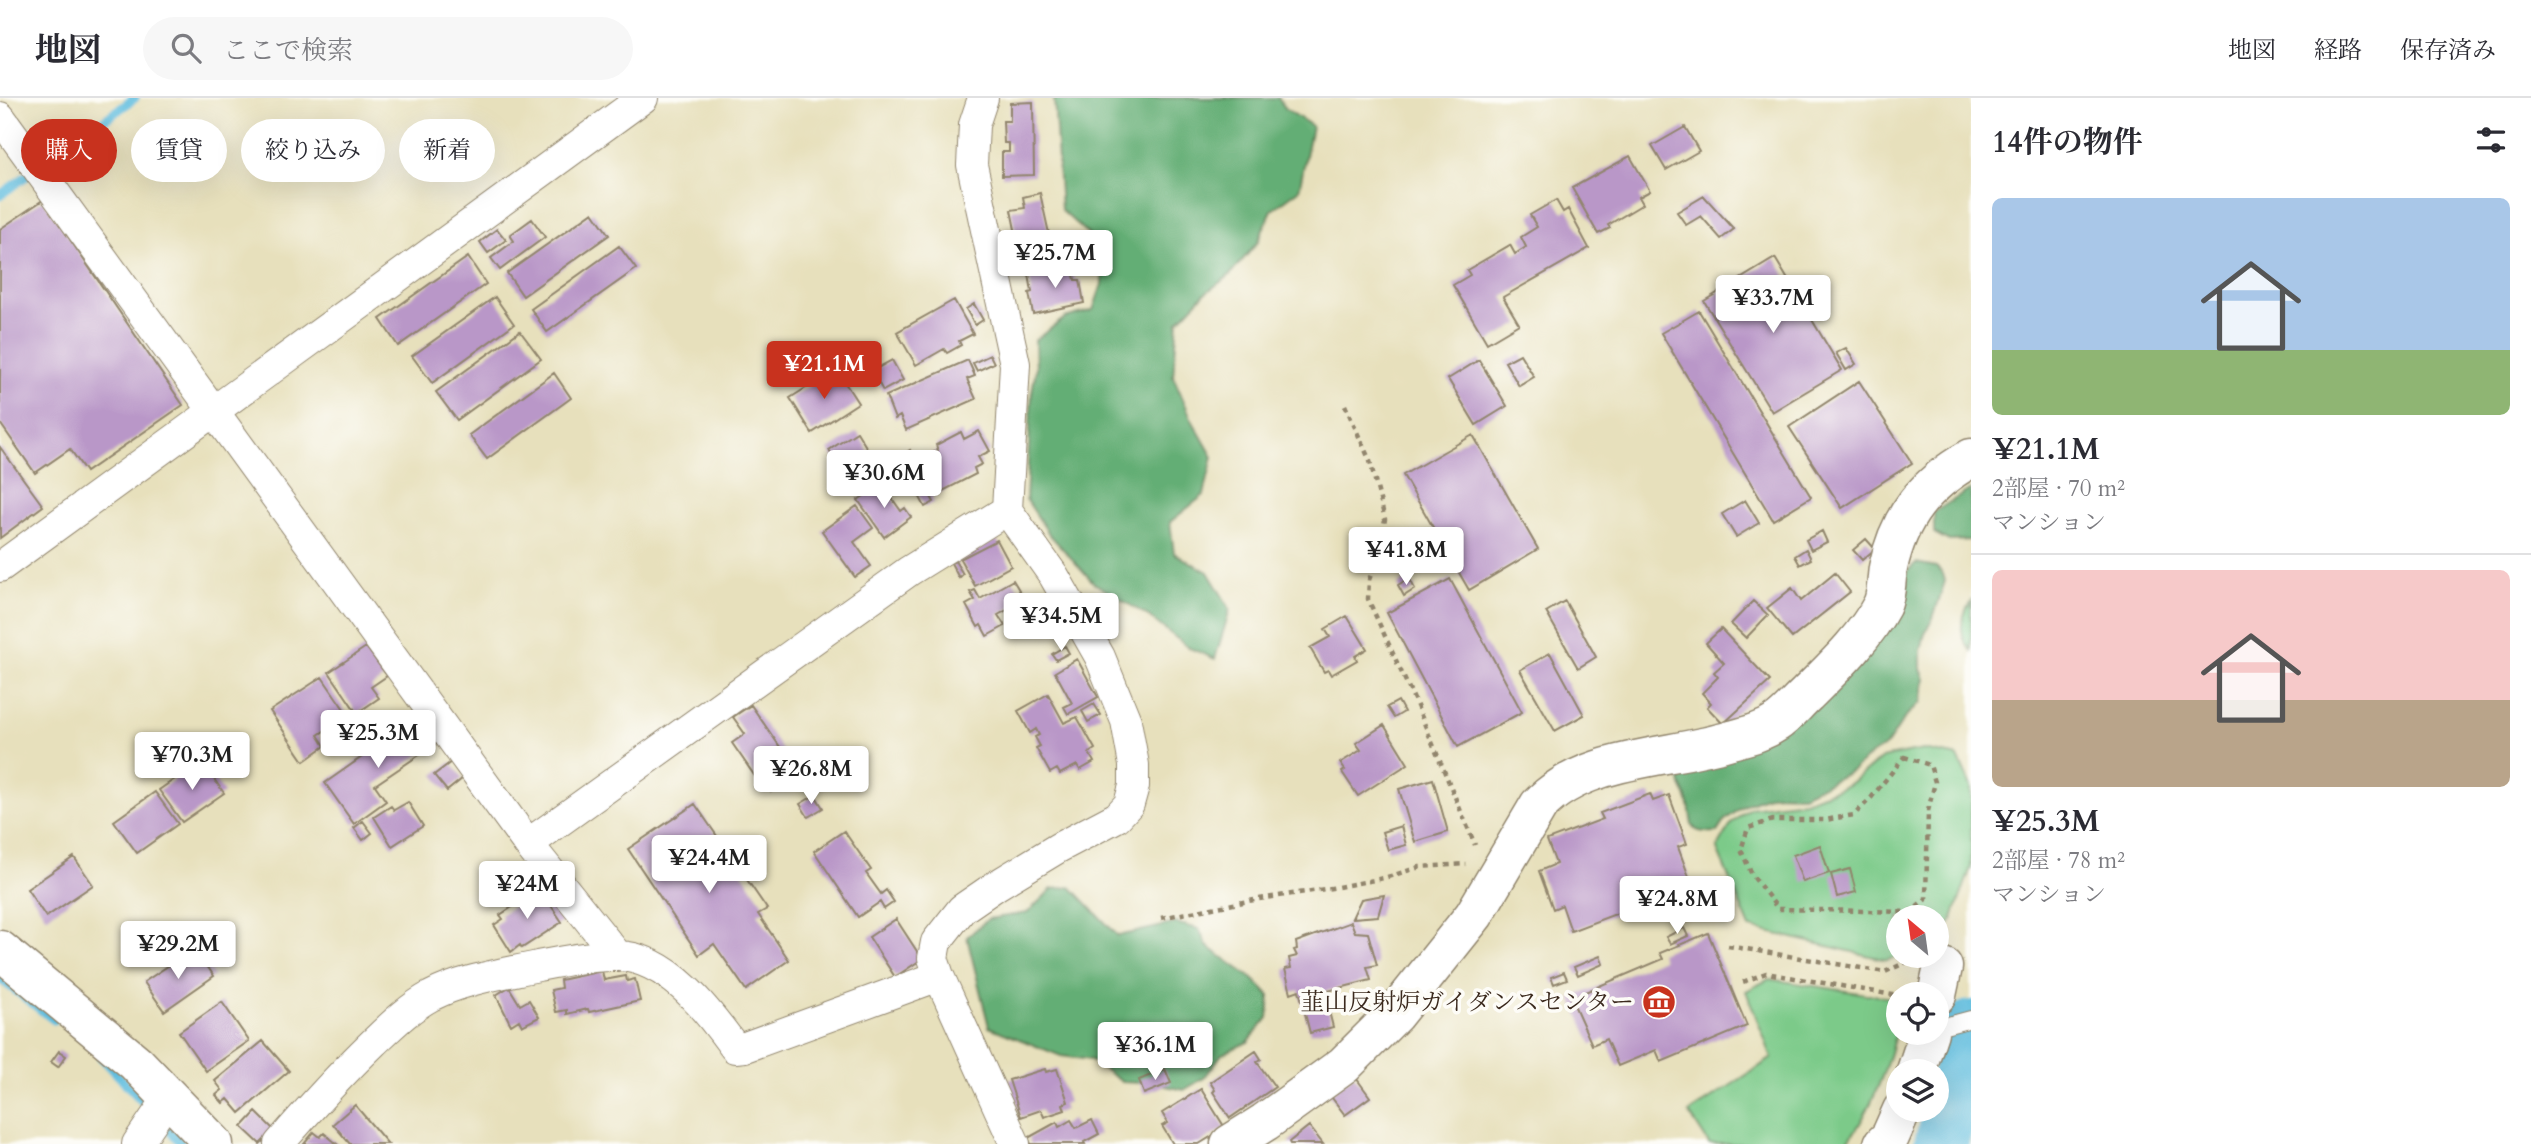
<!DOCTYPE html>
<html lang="ja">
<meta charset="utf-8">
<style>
:root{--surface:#fff;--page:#f7f7f7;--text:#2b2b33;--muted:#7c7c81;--line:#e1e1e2;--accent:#c8321e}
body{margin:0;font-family:Cardo,"Noto Serif JP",serif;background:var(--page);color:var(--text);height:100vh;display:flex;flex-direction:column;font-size:26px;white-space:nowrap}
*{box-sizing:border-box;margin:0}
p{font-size:23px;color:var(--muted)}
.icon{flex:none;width:38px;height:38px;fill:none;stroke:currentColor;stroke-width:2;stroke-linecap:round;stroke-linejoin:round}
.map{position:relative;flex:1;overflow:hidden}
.details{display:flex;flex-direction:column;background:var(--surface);width:560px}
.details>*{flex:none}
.top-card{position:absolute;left:21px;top:21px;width:665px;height:63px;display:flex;gap:14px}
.needle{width:46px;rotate:331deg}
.tools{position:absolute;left:1886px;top:807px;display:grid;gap:14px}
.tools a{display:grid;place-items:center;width:63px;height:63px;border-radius:50%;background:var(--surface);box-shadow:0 7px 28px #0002;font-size:35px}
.price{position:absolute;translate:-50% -60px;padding:0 16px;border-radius:7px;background:#fff;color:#222;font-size:23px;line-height:46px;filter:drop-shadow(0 2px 4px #0008)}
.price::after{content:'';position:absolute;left:50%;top:42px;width:21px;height:16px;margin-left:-10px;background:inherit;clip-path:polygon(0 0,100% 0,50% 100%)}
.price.active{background:var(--accent);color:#fff}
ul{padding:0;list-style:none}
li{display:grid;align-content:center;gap:14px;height:371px;padding:0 21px}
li+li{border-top:2px solid var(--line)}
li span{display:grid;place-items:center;height:217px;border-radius:10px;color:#555}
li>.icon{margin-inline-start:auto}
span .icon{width:126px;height:126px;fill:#fffc;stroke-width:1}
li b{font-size:30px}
h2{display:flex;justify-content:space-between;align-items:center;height:84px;padding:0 21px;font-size:30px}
.chip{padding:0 24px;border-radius:32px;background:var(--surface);box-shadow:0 7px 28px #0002;font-size:24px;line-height:63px}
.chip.active{background:var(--accent);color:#fff}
header{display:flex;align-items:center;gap:42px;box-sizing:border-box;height:98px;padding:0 35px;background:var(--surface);border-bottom:2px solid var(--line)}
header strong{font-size:33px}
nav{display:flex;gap:38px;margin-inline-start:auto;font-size:24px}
.search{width:490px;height:63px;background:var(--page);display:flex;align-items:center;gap:18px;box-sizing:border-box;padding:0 24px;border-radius:38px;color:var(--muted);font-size:26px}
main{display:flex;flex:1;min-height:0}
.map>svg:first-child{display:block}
</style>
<header>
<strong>地図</strong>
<div class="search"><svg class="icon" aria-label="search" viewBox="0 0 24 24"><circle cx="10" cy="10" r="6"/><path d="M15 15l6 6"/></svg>ここで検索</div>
<nav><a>地図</a><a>経路</a><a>保存済み</a></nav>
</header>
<main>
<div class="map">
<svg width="1971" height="1046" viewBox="0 0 1971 1046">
<rect width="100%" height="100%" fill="#fdfcf7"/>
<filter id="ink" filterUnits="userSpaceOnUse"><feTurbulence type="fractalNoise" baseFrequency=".0143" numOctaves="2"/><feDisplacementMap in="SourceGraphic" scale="14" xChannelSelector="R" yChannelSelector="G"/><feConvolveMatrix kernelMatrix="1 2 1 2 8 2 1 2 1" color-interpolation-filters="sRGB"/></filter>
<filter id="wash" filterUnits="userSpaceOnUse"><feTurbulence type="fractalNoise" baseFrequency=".00686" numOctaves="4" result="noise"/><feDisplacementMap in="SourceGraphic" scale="28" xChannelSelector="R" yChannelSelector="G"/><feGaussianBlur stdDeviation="1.57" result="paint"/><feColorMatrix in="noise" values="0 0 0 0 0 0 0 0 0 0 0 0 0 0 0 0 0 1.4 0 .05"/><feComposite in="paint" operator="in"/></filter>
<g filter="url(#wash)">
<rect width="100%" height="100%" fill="#e7e0bc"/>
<path fill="#7bca89" stroke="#5b7a54" stroke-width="2" d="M1971,503v49c-14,-15 -10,-33 0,-49z
M1923,652l35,7 13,29v81l-18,51 -16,21v-22h-38l1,39 -13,4 -137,-32 -33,-79 15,-26 18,-15 54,-7 44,-16 34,-27z
M1769,881l130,20c0,44 -26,110 -53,145h-137l-20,-31 83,-55 -26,-67z"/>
<path fill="#64ae75" stroke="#506c4a" stroke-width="2" d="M1054,0h224l8,11 26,17 -13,64 -27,20 -15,33 -27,32 -26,19 -26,27 -5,55 19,44 21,37 -9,38 -34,27 4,31 34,19 22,37 -15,50 -26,-11 -41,-32 -54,-33 -45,-49 -23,-35 6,-107 4,-23 -1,-29 30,-22 28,-8 9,-26 1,-36 -42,-38z
M1971,391v51l-22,1 -15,-8v-21z
M1916,465l20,4 7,7 2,7 -12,37 -8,15 -4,18v18l4,10 -4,23 -15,14 -20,30 -15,9 -19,16 -49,24 -30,-1 -26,10 -22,16 -8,12c-33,3 -23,-11 -29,-31 -3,-12 -9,-13 -8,-27l32,-18 179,-129c4,-6 10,-14 11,-21 4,-18 -3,-30 14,-43z
M1071,789l47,49 58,-13 23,6 8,17 46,33 17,17 -2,22 -20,24 -26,12 -18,24 -20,12 -27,-6 -35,-2 -31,-22 -30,-4 -72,-29 -22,-90 21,-18 39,-6 25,-24z"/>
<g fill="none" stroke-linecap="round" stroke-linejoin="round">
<path stroke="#61bedf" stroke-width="9" d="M0,97l135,-97
M0,881l54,41
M101,959l81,87"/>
<path stroke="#61bedf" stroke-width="54" d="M1941,1046l30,-117"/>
</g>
<g id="blocks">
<path fill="#b997c8" d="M1033,4l1,73 -32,1v-24h7v-9h-5l-1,-22h7v-18z
M1685,29l14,24 -33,19 -14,-24z
M1630,58l20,35 -11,6 4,7 -35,21 2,3 -12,6 -26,-46z
M1040,95l10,45 -32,6 -7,-34 14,-2 -2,-11z
M1704,98l30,33 -13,10 -20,-23 -15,9 -9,-13z
M43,102l140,205 -97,67 -16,-23 -35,24 -35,-50v-194z
M1556,102l7,12 5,-3 21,39 -86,49 16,27 -32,19 -34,-58 17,-10 -3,-5 43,-25 5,9 11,-7 -5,-10 16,-10 -7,-12z
M593,114l16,23 -86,61 -16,-23z
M532,121l13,18 -45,33 -9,-12 23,-17 -4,-6z
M497,131l9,11 -18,13 -8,-11z
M619,148l17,23 -89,63 -16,-23z
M1069,148l4,17 -44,10 -4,-18z
M468,159l18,27 -88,62 -18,-27z
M1775,160l67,112 -70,42 -68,-111z
M1072,167l3,15h5l4,23 -51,11 -4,-21 3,-1 -3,-18z
M495,199l19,27 -82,59 -20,-27z
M954,202l19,34 -14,7 2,4 -14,8 -3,-4 -28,16 -19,-33z
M974,206l9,16 -8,5 -9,-16z
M1699,213l112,186 -38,23 -112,-187z
M520,233l21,28 -84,61 -21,-28z
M1846,250l10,16 -10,6 -10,-17z
M1520,256l14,23 -15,9 -14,-24z
M990,257l4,8 -17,8 -4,-8z
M892,262l11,20 -20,11 -11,-20z
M968,262l7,16 -8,3 9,20 -70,31 -6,-14 -5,3 -9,-23z
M1479,262l28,46 -31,19 -28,-46z
M836,271l22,34 -46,30 -22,-35z
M554,275l17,25 -84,61 -18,-24z
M1859,283l53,82 -70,45 -53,-81z
M979,333l11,20 -12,6 4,7 -8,4 2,6 -45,23 3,5 -9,5 -26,-50 11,-7 9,17 13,-7 -3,-5 9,-5 -2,-5 25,-13 3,7z
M857,334l14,23 -28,17 -14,-22z
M1473,337l65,114 -69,41 -66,-115z
M0,349l43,59 -43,32z
M862,368l3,5 -16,10 -3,-5z
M882,386l19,27 4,-3 6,9 -27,20 -26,-37z
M1745,402l14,23 -23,14 -14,-23z
M857,408l16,22 -19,14 17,24 -16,11 -33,-46z
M1822,433l5,11 -16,8 -5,-10z
M1866,441l9,10 -13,11 -9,-10z
M997,442l14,26 -36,20 -15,-27z
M1806,451l5,10 -11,6 -5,-9z
M955,463l8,13 -4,4 -8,-15z
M1835,475l15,19 -58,46 -25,-30 25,-20 9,13z
M1409,480l6,11 -11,7 -6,-11z
M1450,481l72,133 -64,35 -71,-134z
M1013,482l12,20 -27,15 7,11 -18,10 -6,-11 -3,2 -12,-22 9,-5 -5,-8 5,-2 5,9z
M1045,498l5,8 -22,14 -5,-8z
M1565,503l31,56 -18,11 -32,-56z
M1753,503l15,14 -22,23 -15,-14z
M1347,518l20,33 -12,7 2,4 -26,15 -3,-5 -4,2 -14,-24 20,-11 -5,-8z
M1721,531l49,52 -47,43 -16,-17 4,-4 -9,-10 16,-16 -4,-5 10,-9 -18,-20z
M1065,548l4,7 -13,7 -4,-6z
M366,549l21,29 -16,11 8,11 -22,15 -28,-41z
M1550,555l34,62 -29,16 -35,-61z
M1077,561l21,38 -30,17 -4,-7 8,-4 -17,-31z
M322,579l26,38 -30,20 7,11 -21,15 -34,-50z
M1048,596l16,29 13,-6 18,32 -6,4 5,9 -14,8 -3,-5 -17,9 -3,-5 -7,4 -14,-25 4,-2 -5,-9 4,-2 -3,-6 -6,4 -12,-22z
M1398,603l6,11 -10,6 -7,-11z
M1094,606l7,11 -13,7 -6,-11z
M751,607l47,68 -27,19 -5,-6 -3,2 -31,-45 13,-9 -12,-17z
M419,619l18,26 -62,42 11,16 -32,23 -29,-41z
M1384,627l24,39 -50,32 -16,-24 3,-2 -5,-7 21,-13 -5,-7z
M201,663l23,32 -42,29 -23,-32z
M451,664l12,16 -16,13 -13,-16z
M1433,681l15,53 -33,10 -16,-53z
M155,694l23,32 -41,29 -23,-32z
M1650,696l3,7 16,-6 18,49 -9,3 14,38 -121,46 -9,-26 -9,4 -14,-38 17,-7 -9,-24 56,-21 -3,-6z
M815,697l8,13 -15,9 -8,-13z
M408,704l15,24 -31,20 -18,-29 17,-11 3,4z
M695,706l72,105 -9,5 31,46 -43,30 -32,-46 -15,11 -71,-106z
M363,723l9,12 -9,7 -9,-12z
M1401,728l5,19 -18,5 -6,-18z
M844,733l27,39 -5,3 15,21 5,-4 8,12 -10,7 -4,-7 -22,15 -44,-66z
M1820,747l9,28 -26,9 -10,-27z
M74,759l19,28 -47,32 -19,-28z
M1850,771l6,23 -19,5 -6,-23z
M540,791l22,33 -40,26 -2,-3 -9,7 -17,-27 9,-6 -3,-4z
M1384,797l-6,21 -26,2 9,-19z
M896,821l26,40 -27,18 -26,-40z
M1351,824l4,10 13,1 9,32 -10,2 4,13 -47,12 9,35 -23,6 -11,-43 -8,3 -6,-24 6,-1 -2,-10 8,-2 -3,-6 3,-1 -1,-7z
M1684,830l4,8 -18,8 -4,-7z
M1708,835l39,93 -86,36 -5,-12 -38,16 -12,-27 -14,6 -21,-47 92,-39 -3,-6z
M200,858l14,20 -50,35 -20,-29 36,-24 5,8z
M1600,858l3,8 -25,11 -4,-8z
M602,873l2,9 22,-4 1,5 8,-2 5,22 -51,11 -1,-3 -21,5v-4l-11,2 -5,-22 10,-2 -1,-8z
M1564,874l3,7 -13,5 -3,-7z
M509,889l11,18 9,-5 10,17 -17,9 -3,-6 -8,5 -15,-30z
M222,904l27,39 -43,30 -27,-39z
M263,943l26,30 -49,42 -12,-14 -5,4 -7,-8 6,-5 -7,-9z
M59,953l7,5 -8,11 -7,-5z
M1256,953l5,8 -4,3 18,25 -45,31 -17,-26 2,-2 -5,-8z
M1045,971l1,3 11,-3 11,33 -5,2 2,6 -21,7 -3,-7 -20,7 -12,-37z
M1165,971l6,14 -27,11 -5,-14z
M1354,977l16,22 -25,18 -16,-21z
M1201,991l24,39 -26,16h-26l-11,-18 6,-3 -6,-10z
M355,1007l33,39h-38l-17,-20z
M256,1014l18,18 -14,14 -18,-17z
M1071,1022l5,8 16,-8 7,14 -15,8 1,2h-54l-3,-6 29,-16 2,5z
M1309,1028l14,18h-33l-1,-2z
M314,1034l6,5 4,-4 13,11h-33z"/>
</g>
</g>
<g filter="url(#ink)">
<use href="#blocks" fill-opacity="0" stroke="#91856d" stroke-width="2"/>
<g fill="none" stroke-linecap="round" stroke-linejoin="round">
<g stroke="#91856d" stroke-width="18">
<path id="lane" d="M1937,930l34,-9"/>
</g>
<g stroke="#91856d" stroke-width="32">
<path id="street" d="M983,0l-9,27 -2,40 43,199 -8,146 47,66 46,81 26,64 8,44v21l-5,18 -12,13 -59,31 -61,37 -35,24 -26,33 -3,16 6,18 76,168
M0,19l528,727 89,111
M0,469l643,-469
M528,746l381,-273 98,-61
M137,1046l32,-47
M279,1046c30,-35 61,-69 94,-101 18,-17 36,-35 58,-47 33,-17 71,-22 107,-30 25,-5 54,-11 80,-10 50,1 91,56 117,92l10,-1 194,-71"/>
</g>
<g stroke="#91856d" stroke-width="41">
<path id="secondary" d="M0,852l136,113 78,81
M1937,897l6,-28
M1916,973l13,-39
M1230,1046l35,-22 79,-57 51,-51 79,-99 65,-110c46,-49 130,-46 192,-65 15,-4 32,-8 45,-17 11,-7 21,-20 31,-29 27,-27 57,-55 75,-89 5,-11 4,-25 6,-37 11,-52 37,-84 83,-110
M1883,1046l7,-7 12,-27"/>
</g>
<path stroke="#91856d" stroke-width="4.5" stroke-dasharray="5 5" stroke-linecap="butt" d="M1345,307l25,56 15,58 -6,33 -10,28 -1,19 49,107 58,139
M1904,659l26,8 5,17 -7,29 -2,88 -17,13 -131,-3 -26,-34 -11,-25 7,-22 25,-8h52l29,-5 17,-17z
M1161,820l98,-19 79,-12 46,-9 36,-11 46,-3
M1728,848l157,26 26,-12
M1743,884l23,-9 133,23"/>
<use href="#lane" stroke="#fff" stroke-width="16"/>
<use href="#street" stroke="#fff" stroke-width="30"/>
<use href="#secondary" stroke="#fff" stroke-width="38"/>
</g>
</g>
<defs>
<g id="museum-disc" transform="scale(1.75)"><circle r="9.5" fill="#c8321e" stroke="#fdfcf7"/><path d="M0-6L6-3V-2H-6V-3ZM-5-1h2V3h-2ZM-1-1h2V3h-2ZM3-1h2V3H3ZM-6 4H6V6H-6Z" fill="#fff"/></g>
</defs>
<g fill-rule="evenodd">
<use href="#museum-disc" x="1659" y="904"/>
</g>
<g text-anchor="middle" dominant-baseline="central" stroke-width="7" stroke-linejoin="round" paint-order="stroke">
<g font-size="24" fill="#3b2a1e" stroke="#fdfcf7" text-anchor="end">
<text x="1634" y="904">韮山反射炉ガイダンスセンター</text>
</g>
</g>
</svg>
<div class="tools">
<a><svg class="needle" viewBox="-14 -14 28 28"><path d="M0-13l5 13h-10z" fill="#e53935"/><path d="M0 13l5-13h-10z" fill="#7c7c81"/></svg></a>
<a><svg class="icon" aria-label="locate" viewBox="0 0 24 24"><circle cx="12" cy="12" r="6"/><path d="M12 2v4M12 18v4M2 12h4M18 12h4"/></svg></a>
<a><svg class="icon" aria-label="layers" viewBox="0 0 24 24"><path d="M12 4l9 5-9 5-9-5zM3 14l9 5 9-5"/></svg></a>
</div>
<b class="price" style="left:1055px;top:192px">¥25.7M</b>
<b class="price" style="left:1773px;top:237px">¥33.7M</b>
<b class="price active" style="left:824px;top:303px">¥21.1M</b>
<b class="price" style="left:884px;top:412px">¥30.6M</b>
<b class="price" style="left:1406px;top:489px">¥41.8M</b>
<b class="price" style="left:1061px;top:555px">¥34.5M</b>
<b class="price" style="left:378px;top:672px">¥25.3M</b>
<b class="price" style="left:192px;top:694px">¥70.3M</b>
<b class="price" style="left:811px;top:708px">¥26.8M</b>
<b class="price" style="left:709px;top:797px">¥24.4M</b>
<b class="price" style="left:527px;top:823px">¥24M</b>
<b class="price" style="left:1677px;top:838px">¥24.8M</b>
<b class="price" style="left:178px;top:883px">¥29.2M</b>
<b class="price" style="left:1155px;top:984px">¥36.1M</b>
<div class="top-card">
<a class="chip active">購入</a>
<a class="chip">賃貸</a>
<a class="chip">絞り込み</a>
<a class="chip">新着</a>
</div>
</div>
<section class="details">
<h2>14件の物件<svg class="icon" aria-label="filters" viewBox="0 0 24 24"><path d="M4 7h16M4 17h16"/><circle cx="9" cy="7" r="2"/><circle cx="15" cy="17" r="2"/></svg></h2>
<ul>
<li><span style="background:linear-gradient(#a9c7e8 70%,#8fb573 0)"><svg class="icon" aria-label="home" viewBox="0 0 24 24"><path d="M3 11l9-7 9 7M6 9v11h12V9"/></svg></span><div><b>¥21.1M</b><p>2部屋 · 70 m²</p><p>マンション</p></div></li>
<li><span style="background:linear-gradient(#f6c9c9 60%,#b9a48a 0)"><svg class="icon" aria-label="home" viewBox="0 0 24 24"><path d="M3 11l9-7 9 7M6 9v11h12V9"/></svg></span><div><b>¥25.3M</b><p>2部屋 · 78 m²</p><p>マンション</p></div></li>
</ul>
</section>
</main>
